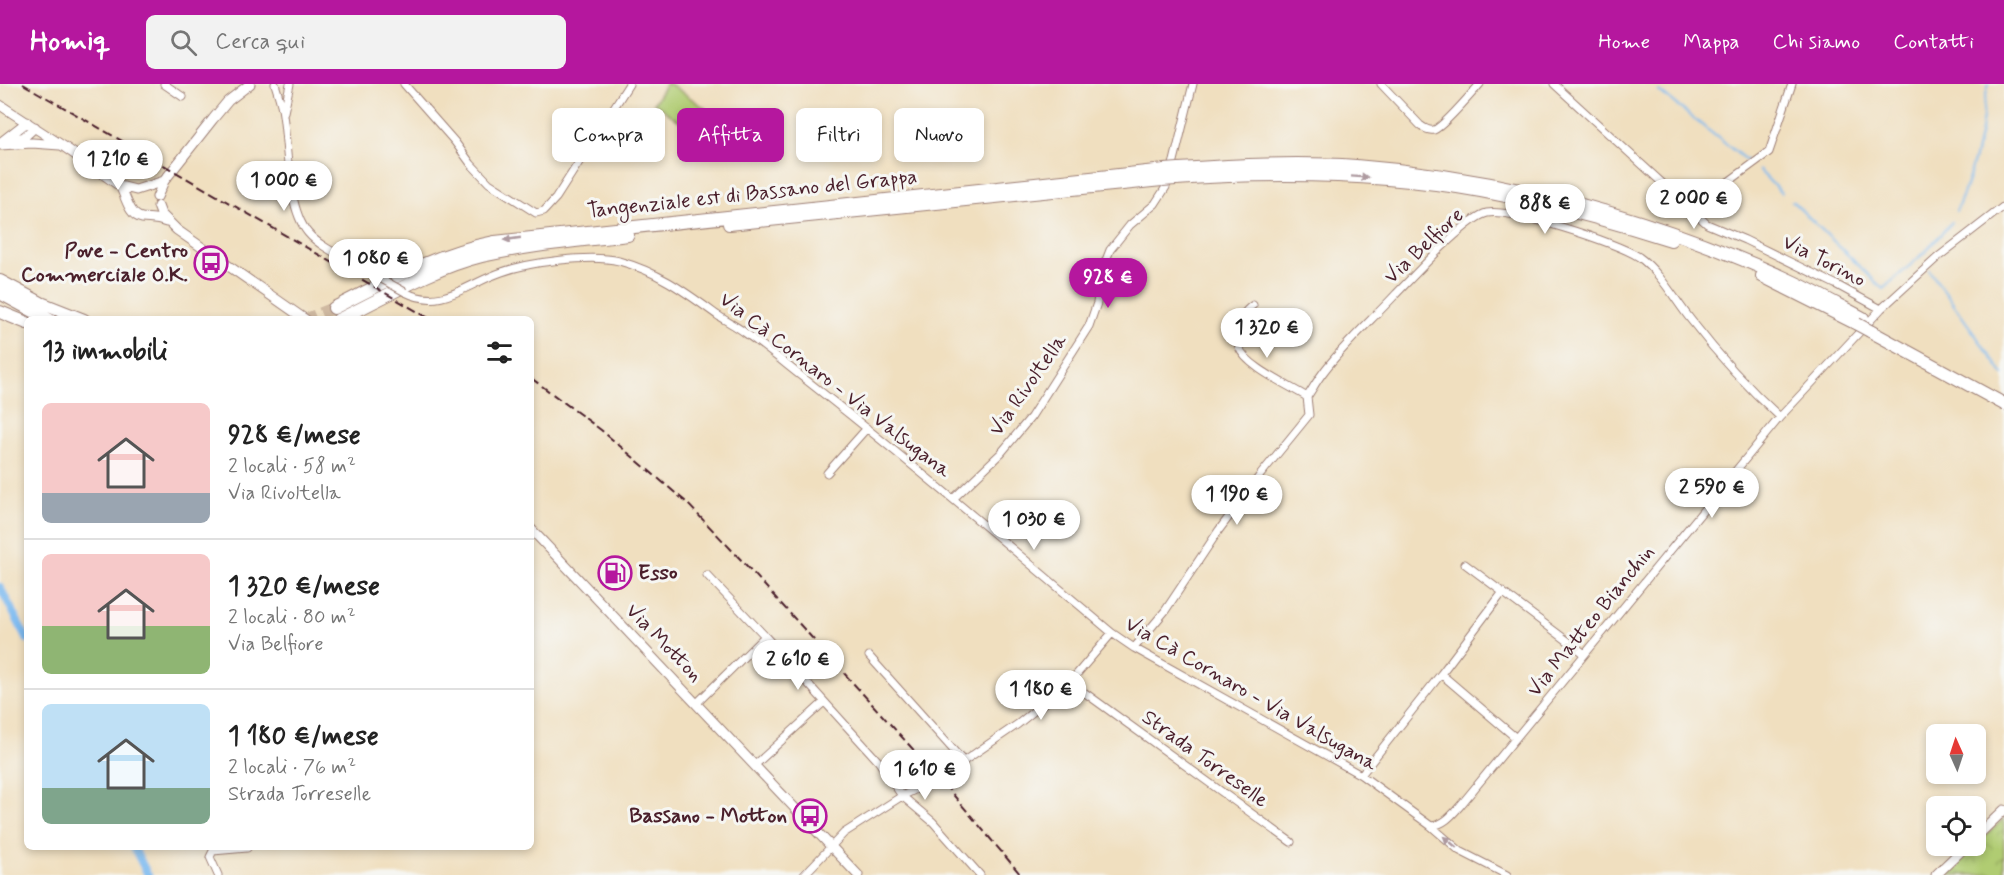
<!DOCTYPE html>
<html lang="it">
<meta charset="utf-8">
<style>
:root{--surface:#fff;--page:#f2f2f2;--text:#222;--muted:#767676;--line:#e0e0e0;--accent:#b5179e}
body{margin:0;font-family:Mynerve,sans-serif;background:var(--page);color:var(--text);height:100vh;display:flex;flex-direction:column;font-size:22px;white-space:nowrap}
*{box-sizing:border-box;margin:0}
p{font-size:20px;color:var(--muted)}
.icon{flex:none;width:33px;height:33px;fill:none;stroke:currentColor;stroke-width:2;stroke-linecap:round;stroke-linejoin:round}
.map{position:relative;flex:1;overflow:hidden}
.details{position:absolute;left:24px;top:232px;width:510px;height:534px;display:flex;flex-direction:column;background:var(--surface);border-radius:9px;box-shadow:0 3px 9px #0003}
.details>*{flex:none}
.top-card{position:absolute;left:552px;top:24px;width:570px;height:54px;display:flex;gap:12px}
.needle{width:39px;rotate:357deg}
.tools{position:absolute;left:1926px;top:640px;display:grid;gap:12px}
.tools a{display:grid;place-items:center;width:60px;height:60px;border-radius:9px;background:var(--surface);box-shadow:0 3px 9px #0003;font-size:30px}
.price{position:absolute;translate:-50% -51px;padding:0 14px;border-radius:21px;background:#fff;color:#222;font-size:20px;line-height:39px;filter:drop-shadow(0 2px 3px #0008)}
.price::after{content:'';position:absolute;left:50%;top:36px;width:18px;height:14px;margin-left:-9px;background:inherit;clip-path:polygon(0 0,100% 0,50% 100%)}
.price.selected{background:var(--accent);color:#fff}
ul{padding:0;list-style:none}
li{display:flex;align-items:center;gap:18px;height:150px;padding:0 18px}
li+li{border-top:2px solid var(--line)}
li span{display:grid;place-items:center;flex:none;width:168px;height:120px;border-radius:9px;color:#555}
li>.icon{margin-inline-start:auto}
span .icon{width:72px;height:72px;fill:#fffc;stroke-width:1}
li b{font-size:26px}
h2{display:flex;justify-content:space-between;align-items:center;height:72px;padding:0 18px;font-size:26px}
.tag{padding:0 21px;border-radius:9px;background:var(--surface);box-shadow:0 3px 9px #0003;font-size:21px;line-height:54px}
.tag.selected{background:var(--accent);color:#fff}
header{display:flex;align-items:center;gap:36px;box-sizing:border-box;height:84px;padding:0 30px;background:var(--accent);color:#fff}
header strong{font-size:28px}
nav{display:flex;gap:33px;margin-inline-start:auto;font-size:21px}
.search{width:420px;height:54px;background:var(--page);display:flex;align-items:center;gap:15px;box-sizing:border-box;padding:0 21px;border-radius:9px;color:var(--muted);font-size:22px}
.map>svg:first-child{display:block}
</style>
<header>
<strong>Homiq</strong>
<div class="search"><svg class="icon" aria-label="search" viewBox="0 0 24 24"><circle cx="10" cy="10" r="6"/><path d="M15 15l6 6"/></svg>Cerca qui</div>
<nav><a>Home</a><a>Mappa</a><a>Chi siamo</a><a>Contatti</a></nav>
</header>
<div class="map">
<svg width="2004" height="791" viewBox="0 0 2004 791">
<defs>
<pattern id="park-crowns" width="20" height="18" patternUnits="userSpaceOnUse" patternTransform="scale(1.5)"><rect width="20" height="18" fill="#b0cc72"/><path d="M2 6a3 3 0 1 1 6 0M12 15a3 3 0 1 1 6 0" fill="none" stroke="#99af63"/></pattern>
</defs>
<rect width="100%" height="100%" fill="#f6f6f2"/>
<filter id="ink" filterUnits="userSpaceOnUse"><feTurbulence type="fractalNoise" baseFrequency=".0167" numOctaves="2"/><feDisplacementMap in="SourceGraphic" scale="12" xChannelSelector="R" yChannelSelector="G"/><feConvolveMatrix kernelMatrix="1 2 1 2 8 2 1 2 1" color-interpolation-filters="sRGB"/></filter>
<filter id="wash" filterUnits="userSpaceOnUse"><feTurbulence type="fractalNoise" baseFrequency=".008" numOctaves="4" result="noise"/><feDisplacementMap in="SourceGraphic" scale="24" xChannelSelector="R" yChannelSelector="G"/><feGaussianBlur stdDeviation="1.35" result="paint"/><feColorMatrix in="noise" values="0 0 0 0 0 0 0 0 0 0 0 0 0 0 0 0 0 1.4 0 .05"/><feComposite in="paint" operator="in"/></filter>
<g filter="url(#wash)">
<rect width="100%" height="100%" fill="#f0dfbf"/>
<path fill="url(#park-crowns)" stroke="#7d764e" stroke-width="1.5" d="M2004,734v57h-58z"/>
<path fill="#b0cc72" stroke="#7d764e" stroke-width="1.5" d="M666,0h4l35,24 -13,22 -38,-27z"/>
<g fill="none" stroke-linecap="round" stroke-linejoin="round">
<path stroke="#7cbaf0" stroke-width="2" d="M1659,7l88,70
M1759,86l22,23
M1792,117l91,88 40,-35 29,-32
M1956,127c11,-24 19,-50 24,-76 4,-17 3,-35 9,-51
M1929,186l75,105"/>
<path stroke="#7cbaf0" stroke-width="8" d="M0,503l27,52
M134,764l14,27"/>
</g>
</g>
<g filter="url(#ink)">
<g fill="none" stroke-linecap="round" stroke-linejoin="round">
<path stroke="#cfb9a1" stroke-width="12" stroke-dasharray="12 6" stroke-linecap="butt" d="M304,236l30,-12"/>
<g stroke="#9d7f75" stroke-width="9">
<path id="street" d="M164,0l19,13
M275,0c3,10 7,21 8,31 5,32 4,93 25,118 12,14 34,23 50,33
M404,0l51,58 16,22 18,19 47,30 8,-2 12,-13 73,-114
M1381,0l39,41c4,3 8,6 14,5 9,-3 38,-37 46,-46
M1554,0l153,140 38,16 90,44 46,25
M284,28l6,-28
M1690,126l79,-58 23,-68
M405,208c37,19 63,-9 97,-20 28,-10 89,-18 117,-11 40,11 65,30 98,54 9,6 19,11 27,17 20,14 38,29 57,44 106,83 208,170 311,257l22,15 227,127 70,51 29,25 47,24
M1253,221c-10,7 -15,15 -14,28 0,4 -1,10 0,14 6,19 51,39 68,50
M1307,313c5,-7 9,-15 15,-23 21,-29 49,-53 74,-80 17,-17 70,-76 91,-81 24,-5 131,30 152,44 21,15 36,43 52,63 27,35 56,67 89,97
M827,389l40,-45
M953,415l48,-46 30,-36 58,-91 8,-23 4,-30 9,-23 20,-25 25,-21 11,-17 8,-26 19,-77
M1465,480l120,90
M707,491l58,61 114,126 23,34 31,26 47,53
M1134,564l31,-37 54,-81 42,-56 48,-59 -2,-18
M869,572l95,106
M1441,590l75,64
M1070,598l221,160
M697,619l68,-67
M755,681l69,-63
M1361,691l80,-101 62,-82
M942,692l76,-52 52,-42 42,-49
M1431,742c13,-1 21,-11 29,-20l320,-389 101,-108 57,-52 66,-51
M218,791l-8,-18 3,-6 34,-3
M804,791l40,-42 58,-37 33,-16"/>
</g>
<g stroke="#9d7f75" stroke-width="11">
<path id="secondary" d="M0,21l63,41 57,40 16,4 28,-9
M14,56l10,-3 11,-10
M0,59l27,-21
M0,61l32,-2 28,2
M120,102c6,10 9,30 22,32 9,1 15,0 24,4
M157,113l7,-16 49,-62 15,-18 22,-17
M158,122l3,8 16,16 129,90
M531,445l327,346
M1976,753l28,-27
M1936,791l30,-29"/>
</g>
<g stroke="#9d7f75" stroke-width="14">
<path id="highway" d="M1179,85c59,-4 118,-7 177,-3 153,12 299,52 438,116 23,11 46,24 69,36
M1176,95c101,-7 204,-6 305,12 64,12 127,29 190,49
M729,140l433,-44
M1762,192l95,48
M0,197l41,22 43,17
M0,209l50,27
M334,224c53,-27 103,-55 161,-66l670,-72
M0,228l27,11
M338,236c45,-22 95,-52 144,-64 47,-11 97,-15 146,-21
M1870,247l134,73"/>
</g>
<use href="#street" stroke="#fff" stroke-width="7"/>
<use href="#secondary" stroke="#fff" stroke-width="9"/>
<use href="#highway" stroke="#fff" stroke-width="12"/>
<path stroke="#4a1f2b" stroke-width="2" stroke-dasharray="9 4.5" stroke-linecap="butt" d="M23,0l409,236
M531,294l70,52 85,72 60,63 193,213 82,97"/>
<g stroke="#9d7f75" stroke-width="9" stroke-linecap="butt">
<path id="street-bridge" d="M358,182l47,26"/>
</g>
<g stroke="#9d7f75" stroke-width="14" stroke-linecap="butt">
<path id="highway-bridge" d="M1165,86l14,-1
M1162,96l14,-1
M1857,240l13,7"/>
</g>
<use href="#street-bridge" stroke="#fff" stroke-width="7"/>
<use href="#highway-bridge" stroke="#fff" stroke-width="12"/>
</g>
<defs><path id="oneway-solid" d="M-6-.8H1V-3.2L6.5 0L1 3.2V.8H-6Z" transform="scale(1.5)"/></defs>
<g fill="#ae9aa0">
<use href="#oneway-solid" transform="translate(1360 93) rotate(4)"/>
<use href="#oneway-solid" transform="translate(512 155) rotate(172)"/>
<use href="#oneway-solid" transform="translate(1450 758) rotate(-140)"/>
</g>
</g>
<defs>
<g id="bus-ring" transform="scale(1.725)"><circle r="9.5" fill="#f6f6f2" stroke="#b5179e" stroke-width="1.5"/><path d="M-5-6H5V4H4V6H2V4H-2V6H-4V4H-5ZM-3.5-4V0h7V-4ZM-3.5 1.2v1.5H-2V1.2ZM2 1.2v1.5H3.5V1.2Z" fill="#b5179e"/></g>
<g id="fuel-ring" transform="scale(1.725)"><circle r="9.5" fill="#f6f6f2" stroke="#b5179e" stroke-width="1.5"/><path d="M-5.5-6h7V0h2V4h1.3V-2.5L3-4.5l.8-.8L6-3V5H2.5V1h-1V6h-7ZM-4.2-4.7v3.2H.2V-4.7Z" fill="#b5179e"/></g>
</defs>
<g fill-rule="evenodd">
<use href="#bus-ring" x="211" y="179"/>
<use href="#fuel-ring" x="615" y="489"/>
<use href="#bus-ring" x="810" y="732"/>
</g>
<g text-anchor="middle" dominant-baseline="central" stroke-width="6" stroke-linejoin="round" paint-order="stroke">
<g font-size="21" fill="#4a1f2b" stroke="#f6f6f2">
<text transform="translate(752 110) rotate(-6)">Tangenziale est di Bassano del Grappa</text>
<text transform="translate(1424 162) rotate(-43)">Via Belfiore</text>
<text transform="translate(1824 177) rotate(27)">Via Torino</text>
<text transform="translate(835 301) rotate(38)">Via Cà Cornaro - Via Valsugana</text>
<text transform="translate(1028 301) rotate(-55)">Via Rivoltella</text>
<text transform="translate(1591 537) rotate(-51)">Via Matteo Bianchin</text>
<text transform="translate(664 559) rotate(46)">Via Motton</text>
<text transform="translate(1251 610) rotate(30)">Via Cà Cornaro - Via Valsugana</text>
<text transform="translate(1205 675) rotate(36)">Strada Torreselle</text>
</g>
<g font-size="21" font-weight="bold" fill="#4a1f2b" stroke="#f6f6f2" text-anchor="end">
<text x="188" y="167">Pove - Centro<tspan x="188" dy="24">Commerciale O.K.</tspan></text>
<text x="638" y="489" text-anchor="start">Esso</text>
<text x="787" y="732">Bassano - Motton</text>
</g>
</g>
</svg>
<div class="tools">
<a><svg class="needle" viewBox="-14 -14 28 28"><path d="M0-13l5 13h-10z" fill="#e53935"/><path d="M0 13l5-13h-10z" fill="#767676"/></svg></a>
<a><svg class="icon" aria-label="locate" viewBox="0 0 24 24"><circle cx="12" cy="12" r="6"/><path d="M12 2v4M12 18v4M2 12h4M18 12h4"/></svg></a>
</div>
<b class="price" style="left:118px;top:107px">1 210 €</b>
<b class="price" style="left:284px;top:128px">1 000 €</b>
<b class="price" style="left:1694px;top:146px">2 000 €</b>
<b class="price" style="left:1545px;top:151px">888 €</b>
<b class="price" style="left:376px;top:206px">1 080 €</b>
<b class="price selected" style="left:1108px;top:225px">928 €</b>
<b class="price" style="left:1267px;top:275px">1 320 €</b>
<b class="price" style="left:1712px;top:435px">2 590 €</b>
<b class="price" style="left:1237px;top:442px">1 190 €</b>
<b class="price" style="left:1034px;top:467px">1 030 €</b>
<b class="price" style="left:798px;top:607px">2 610 €</b>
<b class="price" style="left:1041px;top:637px">1 180 €</b>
<b class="price" style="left:925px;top:717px">1 610 €</b>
<div class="top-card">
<a class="tag">Compra</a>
<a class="tag selected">Affitta</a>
<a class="tag">Filtri</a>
<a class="tag">Nuovo</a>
</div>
<section class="details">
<h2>13 immobili<svg class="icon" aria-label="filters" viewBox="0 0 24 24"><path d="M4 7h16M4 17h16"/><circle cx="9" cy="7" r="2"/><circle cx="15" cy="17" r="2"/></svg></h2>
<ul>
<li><span style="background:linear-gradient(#f6c9c9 75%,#9aa5b1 0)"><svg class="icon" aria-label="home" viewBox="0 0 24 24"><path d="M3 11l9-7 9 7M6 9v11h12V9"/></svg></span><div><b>928 €/mese</b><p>2 locali · 58 m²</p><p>Via Rivoltella</p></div></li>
<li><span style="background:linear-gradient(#f6c9c9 60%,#8fb573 0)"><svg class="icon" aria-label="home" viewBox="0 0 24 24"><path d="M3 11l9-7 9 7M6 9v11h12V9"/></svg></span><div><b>1 320 €/mese</b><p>2 locali · 80 m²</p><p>Via Belfiore</p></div></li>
<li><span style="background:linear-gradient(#bfe0f5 70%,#7fa58c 0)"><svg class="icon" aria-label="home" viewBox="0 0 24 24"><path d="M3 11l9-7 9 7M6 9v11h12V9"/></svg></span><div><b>1 180 €/mese</b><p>2 locali · 76 m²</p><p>Strada Torreselle</p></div></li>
</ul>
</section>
</div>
